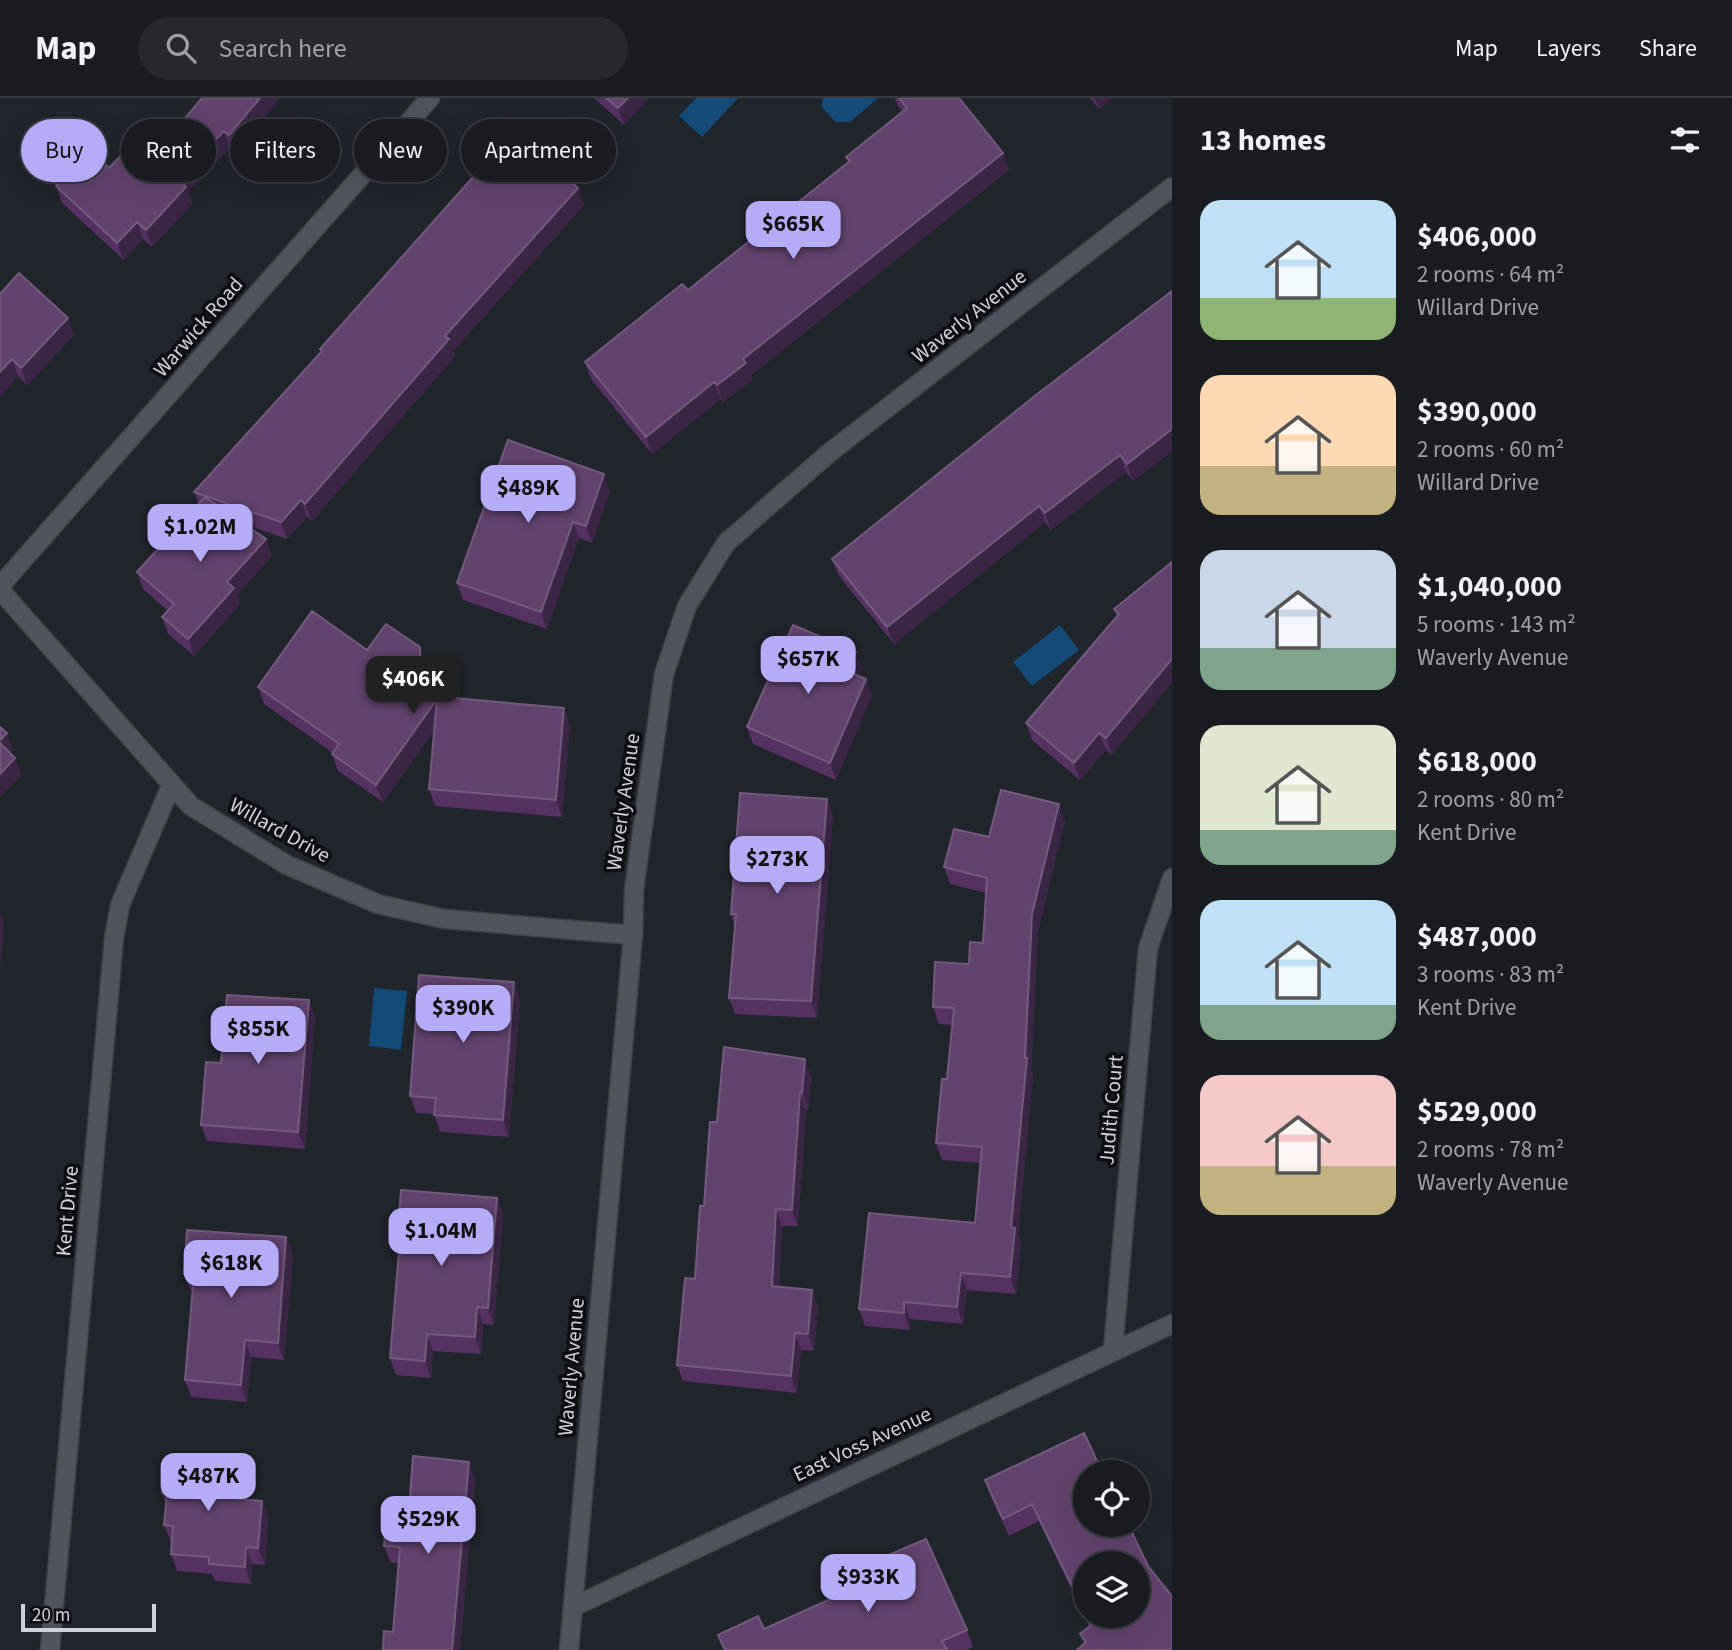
<!DOCTYPE html>
<meta charset="utf-8">
<style>
:root{--surface:#191c21;--page:#26292e;--text:#f1f3f6;--muted:#9fa1a5;--line:#373a3f;--accent:#b5acf8}
body{margin:0;font-family:"Source Sans 3",sans-serif;background:var(--page);color:var(--text);height:100vh;display:flex;flex-direction:column;font-size:26px;white-space:nowrap}
*{box-sizing:border-box;margin:0}
p{font-size:23px;color:var(--muted)}
.icon{flex:none;width:38px;height:38px;fill:none;stroke:currentColor;stroke-width:2;stroke-linecap:round;stroke-linejoin:round}
.map{position:relative;flex:1;overflow:hidden}
.panel{display:flex;flex-direction:column;background:var(--surface);width:560px}
.panel>*{flex:none}
.guide{position:absolute;left:21px;top:21px;width:665px;height:63px;display:flex;gap:14px}
.buttons{position:absolute;left:1073px;top:1362px;display:grid;gap:14px}
.buttons a{display:grid;place-items:center;width:77px;height:77px;border-radius:50%;background:var(--surface);box-shadow:0 7px 28px #0002,0 0 0 2px var(--line);font-size:35px}
.scale{position:absolute;left:21px;bottom:18px;width:135px;box-sizing:border-box;padding-left:7px;border:4px solid #d0d3d8;border-top:0;font-size:19px;line-height:24px;white-space:nowrap;color:#d0d3d8;-webkit-text-stroke:5px #0c0e11;paint-order:stroke}
.price{position:absolute;translate:-50% -60px;padding:0 16px;border-radius:14px;background:var(--accent);color:#111;font-size:23px;line-height:46px;filter:drop-shadow(0 2px 4px #0008)}
.price::after{content:'';position:absolute;left:50%;top:42px;width:21px;height:16px;margin-left:-10px;background:inherit;clip-path:polygon(0 0,100% 0,50% 100%)}
.price.selected{background:#222;color:#fff}
ul{padding:0;list-style:none}
li{display:flex;align-items:center;gap:21px;height:175px;padding:0 28px}
li span{display:grid;place-items:center;flex:none;width:196px;height:140px;border-radius:21px;color:#555}
li>.icon{margin-inline-start:auto}
span .icon{width:84px;height:84px;fill:#fffc;stroke-width:1}
li b{font-size:30px}
h2{display:flex;justify-content:space-between;align-items:center;height:84px;padding:0 28px;font-size:30px}
.chip{padding:0 24px;border-radius:32px;background:var(--surface);box-shadow:0 7px 28px #0002,0 0 0 2px var(--line);font-size:24px;line-height:63px}
.chip.selected{background:var(--accent);color:#111}
header{display:flex;align-items:center;gap:42px;box-sizing:border-box;height:98px;padding:0 35px;background:var(--surface);border-bottom:2px solid var(--line)}
header strong{font-size:33px}
nav{display:flex;gap:38px;margin-inline-start:auto;font-size:24px}
.search{width:490px;height:63px;background:var(--page);display:flex;align-items:center;gap:18px;box-sizing:border-box;padding:0 24px;border-radius:38px;color:var(--muted);font-size:26px}
main{display:flex;flex:1;min-height:0}
.map>svg:first-child{display:block}
</style>
<header>
<strong>Map</strong>
<div class="search"><svg class="icon" aria-label="search" viewBox="0 0 24 24"><circle cx="10" cy="10" r="6"/><path d="M15 15l6 6"/></svg>Search here</div>
<nav><a>Map</a><a>Layers</a><a>Share</a></nav>
</header>
<main>
<div class="map">
<svg width="1172" height="1552" viewBox="0 0 1172 1552">
<rect width="100%" height="100%" fill="#21252c"/>
<path fill="#144b79" d="M696,0h42l-36,39 -23,-21z
M822,0h56l-28,24h-15l-13,-15z
M1060,527l19,25 -47,36 -19,-24z
M374,890l33,3 -6,59 -32,-4z"/>
<g fill="none" stroke-linecap="round" stroke-linejoin="round">
<g stroke="#3e4148" stroke-width="21">
<path id="street" d="M0,488l430,-488
M0,492l191,216 96,59 91,39 66,15 189,16
M1113,1252l35,-402 24,-70
M573,1509l599,-283
M50,1552l64,-712 6,-33 51,-119
M569,1552l64,-715 1,-45 30,-216 23,-68 39,-63 103,-90 343,-266"/>
</g>
<use href="#street" stroke="#50545d" stroke-width="18"/>
</g>
<path fill="#553261" fill-rule="evenodd" d="M280,0l-45,54 -5,-4 -42,43 4,13 -40,43 -9,-8 -19,21 -62,-57 -6,-17 53,-18z
M594,0h55l-25,27z
M895,0h64l44,55 6,17 -258,205 1,5 -29,22 -2,-3 -69,55 -61,-75 -6,-17 103,-72 160,-128 -2,-5 56,-46 -4,-5z
M1090,0h22l-13,11z
M584,107l-131,146 2,5 -143,165 -5,-4 -20,22 -43,-15 22,15 6,17 -35,39 3,9 -46,52 -26,-22 -6,-17 6,-6 -25,-22 -6,-17 62,-68 -5,-12 127,-140 -1,-3z
M1172,193v160l-39,30 -7,-9 -75,58 -6,-8 -151,122 -55,-68 -7,-17z
M0,196l68,24 6,17 -47,50 -9,-9 -18,20z
M610,393l-18,52 -13,-5 -32,91 -84,-29 -6,-17z
M1172,464l-60,193 -6,-5 -26,30 -48,-40 -6,-17 91,-107 -3,-7z
M856,554l6,17 -7,5 17,21 -36,85 -83,-36 -6,-17z
M426,566v15l-11,16 155,30 -8,92 -127,-11 -6,-17 6,-60 -52,73 -45,-31 -6,-17 1,-1 -69,-49 -6,-17z
M827,701l6,17 -16,202 -82,-4 -6,-16 6,-72 -4,-12z
M1059,706l6,17 -27,110 -7,139 2,5 -15,160 3,9 -5,50 -49,-4 -4,34 -53,-5v11l-45,-4 -6,-17 116,-86 6,-60 -39,-3 -6,-17 11,-64 6,-54 -14,-1 -6,-17 36,-43 14,-21 3,-50 -36,-9 -6,-17 45,-30z
M520,901l-11,138 -69,-5 -6,-18 -18,-1 -6,-17z
M309,902l6,17 -10,132 -98,-8 -6,-16 20,-62z
M811,978l-3,34h-2l-8,116h-16l-3,61 33,3 6,17 -4,44 -13,-1 -4,43 -114,-12 -6,-16 18,-86 22,-157z
M497,1100l6,16 -9,111 -11,-1 -2,30 -48,-3 -2,27 -35,-3 -6,-17 9,-112 -2,-6z
M293,1156l-9,106 -33,-3 -4,45 -56,-5 -6,-17 7,-89 -2,-1 -6,-16z
M1084,1335l18,39h-17v52h43l20,42 24,30v54h-95l7,-6 -4,-10 9,-8 -50,-105 -30,15 -18,-39 -6,-17zM1085,1465h53v52h-53z
M475,1380l-15,172h-77l10,-18 6,-69h-8l-7,-17 25,-36z
M236,1383l-1,17 27,3 6,16 -3,48 -13,-1 -1,20 -36,-3 -3,-7 -35,-3 -6,-17 1,-12h-1l-7,-17 2,-19 -4,-13z
M886,1458l81,74 6,17 -7,3h-242l-6,-15 46,-6 128,-57z"/>
<path fill="#3b2646" d="M260,0h20l-45,54 -6,-17z
M628,0h21l-25,27 -6,-17z
M1095,0h17l-13,11z
M224,33l6,17 -42,43 4,13 -40,43 -6,-17 32,-52z
M1003,55l6,17 -258,205 1,5 -29,22 -6,-17 26,-26z
M578,90l6,17 -131,146 2,5 -143,165 -7,-17 140,-168z
M137,124l6,17 -19,21 -7,-17z
M68,220l6,17 -47,50 -6,-17z
M12,261l6,17 -18,20v-24z
M714,284l7,17 -69,55 -6,-17z
M1172,331v22l-39,30 -6,-17z
M1120,357l6,17 -75,58 -6,-17z
M604,376l6,17 -18,52 -6,-17z
M301,402l6,17 -20,22 -6,-17z
M1039,408l6,16 -151,122 -7,-17z
M573,424l6,16 -32,91 -6,-17z
M266,441l6,17 -35,39 3,9 -46,52 -6,-17 39,-57z
M420,549l6,17v15l-22,31 -6,-17z
M856,554l6,17 -18,15 -7,-17z
M1172,561v24l-60,72 -6,-17z
M866,581l6,16 -36,85 -6,-17z
M437,601l7,17 -61,86 -7,-17z
M564,610l6,17 -8,92 -6,-17z
M7,635l6,17 -9,9 -4,-13v-6z
M1099,635l7,17 -26,30 -6,-17z
M15,660l7,17 -22,22v-23z
M827,701l6,17 -16,202 -6,-17z
M1059,706l6,17 -27,110 -7,139 2,5 -15,160 3,9 -5,50 -6,-17 1,-50 14,-169 7,-144z
M0,812l4,13 -4,48z
M514,884l6,17 -11,138 -6,-17z
M309,902l6,17 -10,132 -7,-17z
M805,961l6,17 -3,34 -6,-17z
M800,995l6,17 -8,116 -6,-16z
M497,1100l6,16 -9,111 -6,-17z
M776,1111l6,17 -4,77 -6,-17z
M286,1139l7,17 -9,106 -6,-17z
M961,1175l6,17 -4,34 -6,-17z
M812,1192l6,17 -4,44 -6,-17z
M904,1204l6,17v11l-6,-17z
M477,1209l6,17 -2,30 -6,-17z
M795,1235l6,17 -4,43 -6,-17z
M427,1236l6,17 -2,27 -6,-17z
M245,1242l6,17 -4,45 -6,-17z
M469,1364l6,16 -15,172h-8z
M230,1366l6,17 -2,34 -7,-17z
M262,1403l6,16 -3,48 -7,-17z
M246,1449l6,17 -1,20 -6,-17z"/>
<path fill="#62436e" stroke="#745a7e" stroke-width="2" d="M202,0h58l-31,37 -5,-4 -46,47 8,9 -40,43 -9,-8 -20,21 -61,-57 33,-37 20,19 35,-37 17,16z
M606,0h22l-10,10z
M899,0h60l44,55 -260,206 3,4 -29,22 -3,-3 -68,55 -61,-75 97,-78 6,6 162,-129 -4,-4 61,-49z
M514,33l64,57 -133,148 4,3 -144,165 -4,-4 -20,22 -87,-30 128,-141 -2,-2z
M19,175l49,45 -47,50 -9,-9 -12,13v-78z
M1172,193v138l-45,35 -7,-9 -75,58 -6,-7 -152,121 -55,-68 204,-164z
M508,342l96,34 -18,52 -13,-4 -32,90 -84,-29z
M205,399l61,42 -39,43 7,6 -46,51 -26,-22 12,-13 -37,-32z
M1172,464v97l-66,79 -7,-5 -25,30 -48,-40 93,-109 -5,-5z
M312,513l55,39 19,-26 34,23v15l-22,31 166,15 -8,92 -127,-11 8,-90 -61,86 -44,-31 7,-10 -81,-57z
M793,527l63,27 -19,15 29,12 -36,84 -83,-36z
M0,629l7,6 -7,7z
M0,645l15,15 -15,16z
M1001,692l58,14 -27,110 -7,144h2l-16,169 4,1 -5,49 -49,-4 -4,34 -53,-5v11l-45,-4 10,-96 106,10 7,-76 -46,-4 6,-64h5l7,-71 -21,-1 2,-45 34,2 1,-22 13,1 4,-65 -43,-11 10,-38 35,8z
M740,695l87,6 -16,202 -82,-3 7,-84h-5z
M419,877l95,7 -11,138 -69,-5 2,-17 -26,-2z
M227,897l82,5 -11,132 -97,-7 5,-63 15,1z
M724,949l81,12 -3,34h-2l-8,117 -16,-1 -4,77 40,4 -4,44 -13,-1 -4,43 -114,-11 8,-87 10,1 5,-73h4l6,-84h7z
M401,1092l96,8 -9,110 -11,-1 -2,30 -48,-3 -2,27 -35,-3 10,-118h-3z
M187,1132l99,7 -8,106 -33,-3 -4,45 -56,-5 9,-106h-10z
M1084,1335l18,39h-17v52h43l20,42 24,30v54h-95l9,-8 -6,-8 11,-9 -5,-10h52v-52h-53v50l-53,-109 -29,15 -18,-39z
M413,1358l56,6 -17,188h-69l1,-19 9,1 7,-85 -16,-1 3,-37 22,1z
M164,1361l66,5 -3,34 35,3 -4,47 -12,-1 -1,20 -36,-3v-7l-38,-3 2,-28 -9,-1 3,-31 -5,-1z
M926,1441l41,91 -25,11 5,9h-222l-7,-15 40,-19 6,13 129,-58 -7,-15z"/>
<g text-anchor="middle" dominant-baseline="central" stroke-width="7" stroke-linejoin="round" paint-order="stroke">
<g font-size="21" fill="#d0d3d8" stroke="#0c0e11">
<text transform="translate(969 218) rotate(-38)">Waverly Avenue</text>
<text transform="translate(198 229) rotate(-49)">Warwick Road</text>
<text transform="translate(623 704) rotate(-82)">Waverly Avenue</text>
<text transform="translate(280 732) rotate(29)">Willard Drive</text>
<text transform="translate(1111 1012) rotate(-85)">Judith Court</text>
<text transform="translate(67 1113) rotate(-85)">Kent Drive</text>
<text transform="translate(571 1269) rotate(-85)">Waverly Avenue</text>
<text transform="translate(862 1346) rotate(-25)">East Voss Avenue</text>
</g>
</g>
</svg>
<div class="buttons">
<a><svg class="icon" aria-label="locate" viewBox="0 0 24 24"><circle cx="12" cy="12" r="6"/><path d="M12 2v4M12 18v4M2 12h4M18 12h4"/></svg></a>
<a><svg class="icon" aria-label="layers" viewBox="0 0 24 24"><path d="M12 4l9 5-9 5-9-5zM3 14l9 5 9-5"/></svg></a>
</div>
<div class="scale">20 m</div>
<b class="price" style="left:793px;top:163px">$665K</b>
<b class="price" style="left:528px;top:427px">$489K</b>
<b class="price" style="left:200px;top:466px">$1.02M</b>
<b class="price" style="left:808px;top:598px">$657K</b>
<b class="price selected" style="left:413px;top:618px">$406K</b>
<b class="price" style="left:777px;top:798px">$273K</b>
<b class="price" style="left:463px;top:947px">$390K</b>
<b class="price" style="left:258px;top:968px">$855K</b>
<b class="price" style="left:441px;top:1170px">$1.04M</b>
<b class="price" style="left:231px;top:1202px">$618K</b>
<b class="price" style="left:208px;top:1415px">$487K</b>
<b class="price" style="left:428px;top:1458px">$529K</b>
<b class="price" style="left:868px;top:1516px">$933K</b>
<div class="guide">
<a class="chip selected">Buy</a>
<a class="chip">Rent</a>
<a class="chip">Filters</a>
<a class="chip">New</a>
<a class="chip">Apartment</a>
</div>
</div>
<section class="panel">
<h2>13 homes<svg class="icon" aria-label="filters" viewBox="0 0 24 24"><path d="M4 7h16M4 17h16"/><circle cx="9" cy="7" r="2"/><circle cx="15" cy="17" r="2"/></svg></h2>
<ul>
<li><span style="background:linear-gradient(#bfe0f5 70%,#8fb573 0)"><svg class="icon" aria-label="home" viewBox="0 0 24 24"><path d="M3 11l9-7 9 7M6 9v11h12V9"/></svg></span><div><b>$406,000</b><p>2 rooms · 64 m²</p><p>Willard Drive</p></div></li>
<li><span style="background:linear-gradient(#ffd9b3 65%,#c2b280 0)"><svg class="icon" aria-label="home" viewBox="0 0 24 24"><path d="M3 11l9-7 9 7M6 9v11h12V9"/></svg></span><div><b>$390,000</b><p>2 rooms · 60 m²</p><p>Willard Drive</p></div></li>
<li><span style="background:linear-gradient(#c9d6e8 70%,#7fa58c 0)"><svg class="icon" aria-label="home" viewBox="0 0 24 24"><path d="M3 11l9-7 9 7M6 9v11h12V9"/></svg></span><div><b>$1,040,000</b><p>5 rooms · 143 m²</p><p>Waverly Avenue</p></div></li>
<li><span style="background:linear-gradient(#dfe7d0 75%,#7fa58c 0)"><svg class="icon" aria-label="home" viewBox="0 0 24 24"><path d="M3 11l9-7 9 7M6 9v11h12V9"/></svg></span><div><b>$618,000</b><p>2 rooms · 80 m²</p><p>Kent Drive</p></div></li>
<li><span style="background:linear-gradient(#bfe0f5 75%,#7fa58c 0)"><svg class="icon" aria-label="home" viewBox="0 0 24 24"><path d="M3 11l9-7 9 7M6 9v11h12V9"/></svg></span><div><b>$487,000</b><p>3 rooms · 83 m²</p><p>Kent Drive</p></div></li>
<li><span style="background:linear-gradient(#f6c9c9 65%,#c2b280 0)"><svg class="icon" aria-label="home" viewBox="0 0 24 24"><path d="M3 11l9-7 9 7M6 9v11h12V9"/></svg></span><div><b>$529,000</b><p>2 rooms · 78 m²</p><p>Waverly Avenue</p></div></li>
</ul>
</section>
</main>
